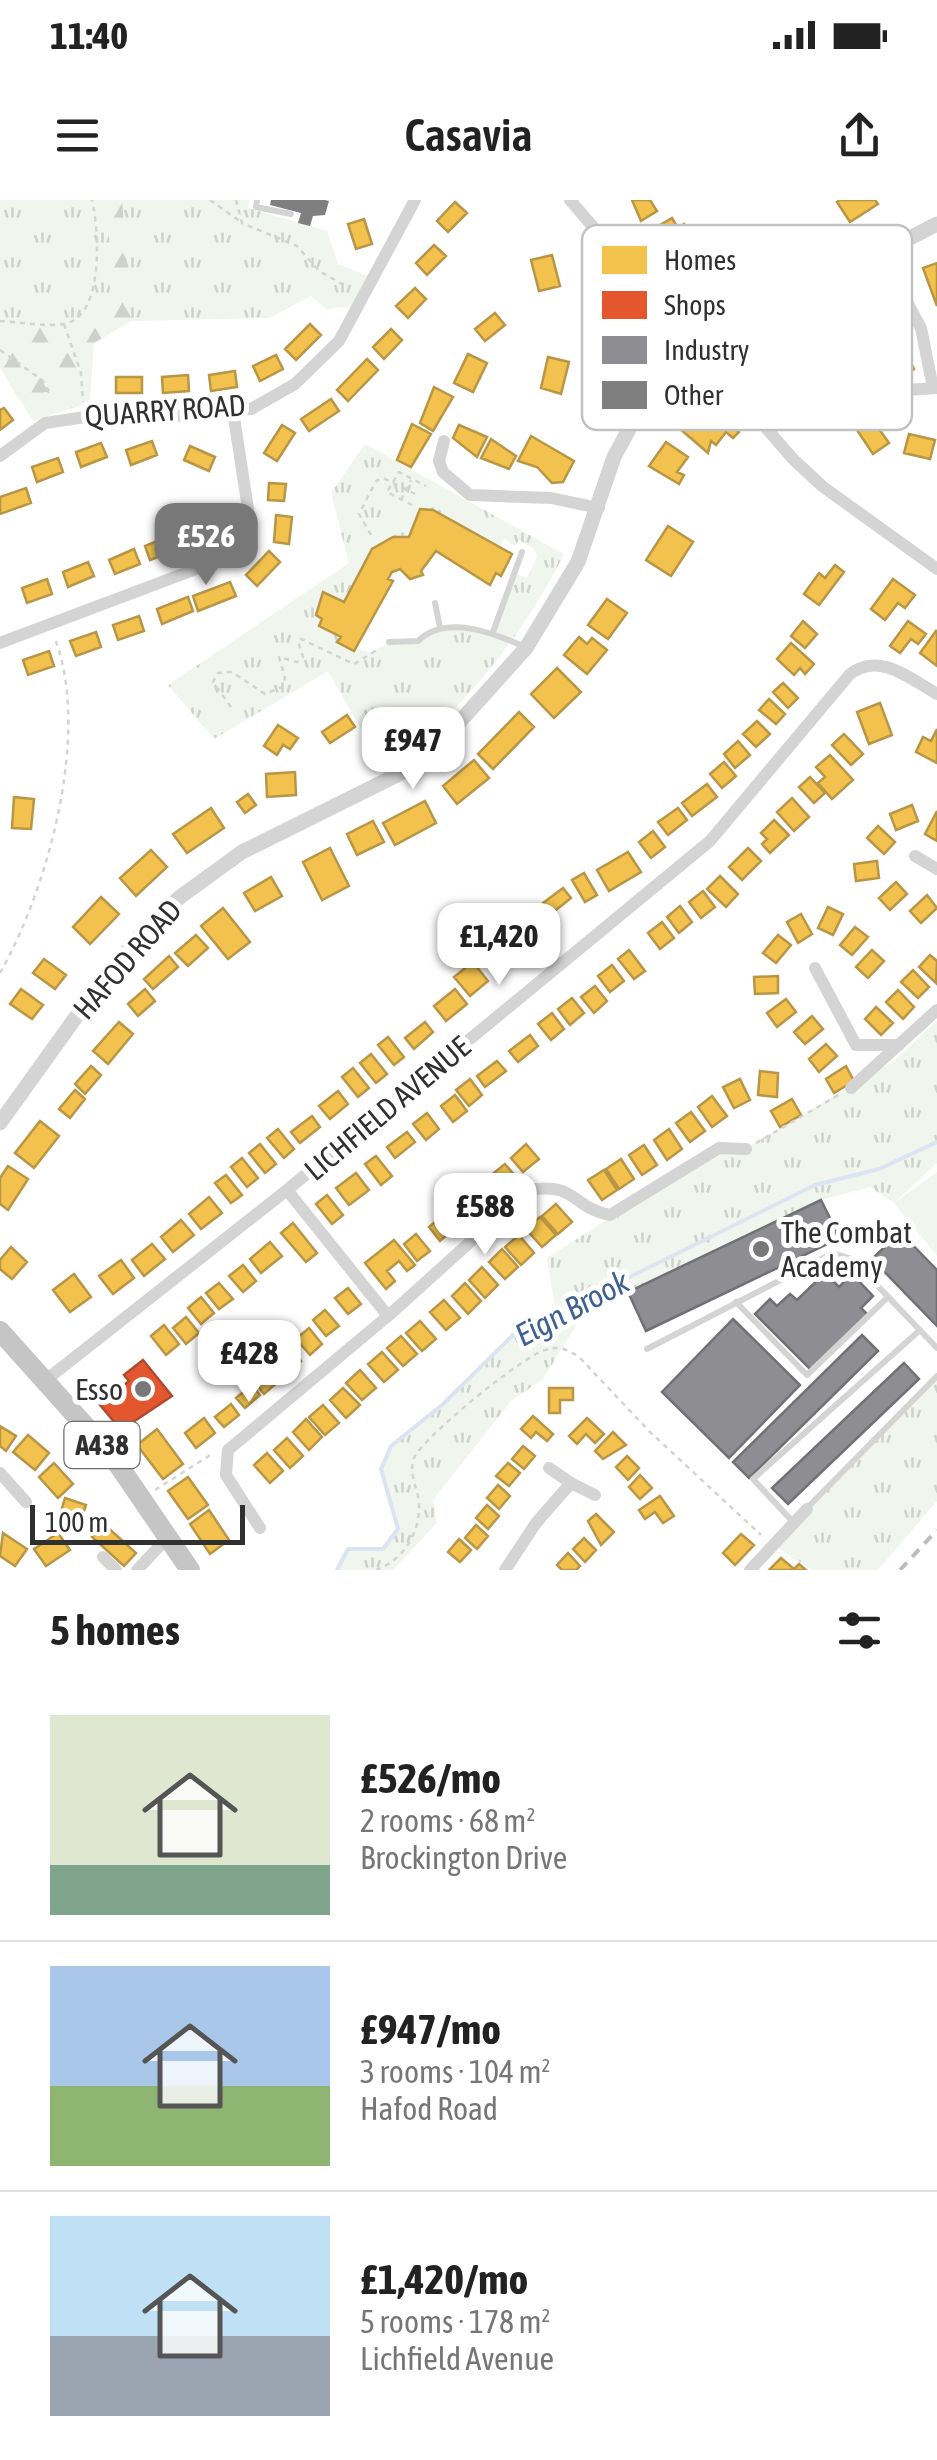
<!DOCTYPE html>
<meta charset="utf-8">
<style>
:root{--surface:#fff;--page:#f6f6f6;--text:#222;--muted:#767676;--line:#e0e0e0;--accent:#787878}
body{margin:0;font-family:"Asap Condensed",sans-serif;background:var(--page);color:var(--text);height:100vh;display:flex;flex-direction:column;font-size:38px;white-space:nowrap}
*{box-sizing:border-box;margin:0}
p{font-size:32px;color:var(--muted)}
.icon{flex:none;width:55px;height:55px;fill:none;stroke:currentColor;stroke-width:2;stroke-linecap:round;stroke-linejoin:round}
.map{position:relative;height:1370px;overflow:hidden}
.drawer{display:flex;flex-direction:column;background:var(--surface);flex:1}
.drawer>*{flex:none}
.scale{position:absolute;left:30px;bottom:25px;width:215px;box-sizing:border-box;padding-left:10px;border:5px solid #303030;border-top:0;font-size:28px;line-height:35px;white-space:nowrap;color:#303030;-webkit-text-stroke:8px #fff;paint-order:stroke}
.price{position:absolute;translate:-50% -85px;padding:0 22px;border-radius:20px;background:#fff;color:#222;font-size:32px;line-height:65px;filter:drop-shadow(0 2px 5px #0008)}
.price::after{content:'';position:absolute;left:50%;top:60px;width:30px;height:22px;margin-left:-15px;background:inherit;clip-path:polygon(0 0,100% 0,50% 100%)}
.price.on{background:var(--accent);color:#fff}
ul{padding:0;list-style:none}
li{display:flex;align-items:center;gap:30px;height:250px;padding:0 50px}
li+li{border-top:2px solid var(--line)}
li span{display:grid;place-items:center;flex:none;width:280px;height:200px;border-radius:0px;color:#555}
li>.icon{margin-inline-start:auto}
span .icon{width:120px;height:120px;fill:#fffc;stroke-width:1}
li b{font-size:42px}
h2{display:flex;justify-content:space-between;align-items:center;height:120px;padding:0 50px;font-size:42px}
.status{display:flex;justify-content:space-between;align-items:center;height:70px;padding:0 50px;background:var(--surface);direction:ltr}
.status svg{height:28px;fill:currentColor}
header{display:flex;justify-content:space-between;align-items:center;height:130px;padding:0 50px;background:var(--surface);font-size:45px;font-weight:600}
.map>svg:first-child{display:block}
</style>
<div class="status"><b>11:40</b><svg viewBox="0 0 49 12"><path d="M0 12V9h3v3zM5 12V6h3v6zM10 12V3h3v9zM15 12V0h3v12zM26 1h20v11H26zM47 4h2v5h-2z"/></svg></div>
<header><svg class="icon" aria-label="menu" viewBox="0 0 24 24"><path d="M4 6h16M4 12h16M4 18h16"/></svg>Casavia<svg class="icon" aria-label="share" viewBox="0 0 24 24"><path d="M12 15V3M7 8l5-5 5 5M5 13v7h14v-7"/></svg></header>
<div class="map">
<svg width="937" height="1370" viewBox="0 0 937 1370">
<defs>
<pattern id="grass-tufts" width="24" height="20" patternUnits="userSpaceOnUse" patternTransform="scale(2.5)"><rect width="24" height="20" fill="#f0f5ed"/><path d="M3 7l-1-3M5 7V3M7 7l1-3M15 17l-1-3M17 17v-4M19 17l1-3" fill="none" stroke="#ced2cc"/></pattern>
<pattern id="forest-firs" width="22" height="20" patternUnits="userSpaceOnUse" patternTransform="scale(2.5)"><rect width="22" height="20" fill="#f0f5ed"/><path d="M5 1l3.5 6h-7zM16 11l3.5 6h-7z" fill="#ced2cc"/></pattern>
</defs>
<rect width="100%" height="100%" fill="#fff"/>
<path fill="url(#grass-tufts)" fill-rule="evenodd" d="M0,0h250l-2,8 79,23 11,33 35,14 -15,28 -32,3 -15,-13 -42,22 -138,3 -37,22 -4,59 -57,19 -33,-54z
M365,244l199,110c-41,82 -97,150 -168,208l-35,-33 -33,-58 -114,68 -46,-54 181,-122 -18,-70zM420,309l13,1 57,33 10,3 4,-7 11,7 4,-6 15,9 3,8 -10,21 -11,-4 -24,58 -52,-4 -22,13 -29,1 -17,11 -34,-10 3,-6 -22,-11 3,-7 -6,-4 7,-23 21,10c22,-41 22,-59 65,-65z
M937,821v142l-43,40 -24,-16 -49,13 -239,116 -39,63 -32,22 -78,99 4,23 -44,47h-56l11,-21h35l15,-20 -17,-60 10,-23 51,-41 71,-70 43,-23 -9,-54 172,-110h27l148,-87z
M937,1176v125l-59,69h-66l-39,-25z"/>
<path fill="url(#forest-firs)" d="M105,0h17l9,121 -37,22 -4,38 -72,18 -18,-32v-46l64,3 45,-21 2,-46z"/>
<path fill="#f0f5ed" d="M937,972v84l-43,-53z"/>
<path fill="#f2c14e" stroke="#b89645" stroke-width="2.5" d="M632,0h18l7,11 -16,10z
M840,0h35l3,4 -28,18 -13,-20z
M455,2l12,11 -19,19 -11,-11z
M672,18l6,10 6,-4 8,14 -31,18 -14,-23z
M364,19l8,25 -16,5 -8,-25z
M434,45l12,11 -19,19 -11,-12z
M552,55l8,31 -21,5 -8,-31z
M937,63v43l-14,-38z
M415,88l11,11 -18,19 -12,-12z
M495,113l10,12 -20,16 -10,-12z
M310,124l11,11 -25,25 -11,-11z
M391,129l11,11 -18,19 -11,-12z
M899,137l15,32 -15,11 -15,-22 7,-4 -5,-8z
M468,154l19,9 -14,29 -19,-9z
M276,155l7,14 -23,12 -7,-15z
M548,157l21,5 -8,32 -20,-6z
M367,159l11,11 -30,31 -11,-11z
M235,171l2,16 -26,4 -2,-16z
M188,175l1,16 -26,2 -1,-16z
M116,177h26v16h-26z
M434,187l19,10 -20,34 -13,-8z
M331,199l8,12 -30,20 -8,-12z
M718,205l15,13 -4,5 10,9 -6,6 -7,-6 -10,13 -5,-4 -3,12 -29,-25 16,-19 11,9z
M4,208l9,12 -13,10v-20z
M872,219l17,24 -16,11 -16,-24z
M412,224l19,10 -20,33 -14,-7z
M282,225l13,8 -18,28 -13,-8z
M459,225l28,12 -10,20 -24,-19z
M909,234l26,6 -5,19 -26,-6z
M531,236l43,25 -11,21 -11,1 -15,-16 -19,-6z
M491,239l25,17 -7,13 -28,-11z
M152,241l5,14 -26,10 -5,-15z
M666,242l22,15 -11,15 7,3 -5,9 -30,-18z
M101,243l6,14 -26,10 -5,-15z
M190,246l25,11 -6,14 -25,-11z
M58,258l5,14 -26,10 -5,-15z
M269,283l17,1 -2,17 -16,-1z
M26,288l5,15 -31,11v-17z
M216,309l11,11 -19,19 -11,-11z
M420,309l13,1 79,44 -11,22 -5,-3 -6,12 -54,-34 -15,20 2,4 -13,4 -10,-10 -8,3 -4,7 5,2 -39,70 -17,-9 4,-5 -22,-11 3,-7 -6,-4 7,-23 21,10 28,-53 21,-12h16z
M276,315l16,2 -3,27 -15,-2z
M668,326l25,16 -22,34 -25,-16z
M182,331l6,14 -38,15 -5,-14z
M134,349l6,15 -25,10 -6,-14z
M269,351l11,11 -23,24 -11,-11z
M88,362l6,14 -26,11 -5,-15z
M835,365l9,7 -25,33 -15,-11 15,-21 6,5z
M47,379l5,15 -25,9 -5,-15z
M893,379l22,16 -10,13 -7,-5 -13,17 -14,-11z
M230,382l6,14 -38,15 -5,-15z
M188,397l5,14 -31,13 -5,-15z
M607,399l20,14 -19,26 -20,-14z
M139,416l5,15 -26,9 -5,-15z
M803,421l14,13 -12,14 -14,-12z
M908,421l18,13 -8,10 -7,-5 -11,14 -10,-7z
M936,431l1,1v34l-17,-13z
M96,432l5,15 -25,9 -6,-15z
M579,437l8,7 5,-6 15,12 -20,24 -23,-19z
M791,443l23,21 -9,10 -5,-6 -6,7 -17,-16z
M49,451l5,15 -26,9 -5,-15z
M557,468l24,24 -27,26 -23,-24z
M783,483l15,15 -10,10 -15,-16z
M769,499l16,15 -9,10 -17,-14z
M880,503l12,32 -23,9 -12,-32z
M519,512l15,15 -41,42 -15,-15z
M347,515l8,12 -25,16 -8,-11z
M757,521l13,13 -14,13 -13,-13z
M278,525l20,13 -8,11 -7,-4 -6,10 -13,-9z
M937,529v34l-21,-11 7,-15 8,4z
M844,534l19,20 -12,11 -19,-20z
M738,541l12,14 -15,13 -11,-14z
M830,555l23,25 -21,19 -14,-16 7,-6 -9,-10z
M474,560l15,18 -32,26 -14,-18z
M724,562l12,14 -14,12 -12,-14z
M295,572l1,23 -29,2 -1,-23z
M810,577l15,16 -11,10 -15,-16z
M707,584l10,13 -25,19 -10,-13z
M248,594l8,11 -11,8 -8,-11z
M14,597l20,2 -3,30 -19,-1z
M792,598l17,19 -15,14 -17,-19z
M425,601l11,22 -41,22 -12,-22z
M912,605l6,16 -22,9 -6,-16z
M211,608l13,20 -37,25 -14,-19z
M678,608l9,12 -19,15 -10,-13z
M937,611v30l-12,-7z
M774,620l15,15 -19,18 -8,-9 5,-5 -6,-6z
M373,621l11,21 -27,13 -10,-21z
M878,626l17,16 -11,12 -17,-16z
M653,631l12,16 -14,11 -12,-16z
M330,648l19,38 -27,14 -19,-38z
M748,648l13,13 -19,19 -13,-13z
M151,650l16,17 -31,29 -16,-18z
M628,652l13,20 -32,19 -12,-21z
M877,661l2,17 -23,3 -2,-17z
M584,673l13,22 -12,7 -13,-22z
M720,676l18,18 -12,13 -19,-18z
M271,677l11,19 -27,15 -11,-18z
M896,682l11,12 -17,16 -11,-12z
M563,688l8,10 -20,16 -8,-11z
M703,691l12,16 -14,11 -12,-16z
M927,695l10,13 -16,15 -11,-12z
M101,697l18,17 -29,30 -17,-17z
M680,706l12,16 -13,11 -12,-16z
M828,707l15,7 -10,21 -15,-7z
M223,708l27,34 -22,17 -27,-33z
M532,710l9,11 -20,16 -9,-10z
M801,714l11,20 -14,9 -11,-21z
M662,722l12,16 -14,11 -12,-16z
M855,727l13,10 -16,18 -12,-10z
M196,735l12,13 -20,18 -13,-13z
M778,735l13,10 -15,18 -13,-10z
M503,742l12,16 -13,11 -13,-16z
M629,750l16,21 -11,8 -16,-20z
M872,750l12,11 -16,17 -12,-11z
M930,755l7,6 -1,22 -17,-16z
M169,756l9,11 -25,22 -9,-10z
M44,759l22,16 -11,14 -22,-16z
M473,762l15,19 -18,15 -16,-19z
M612,765l12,16 -14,11 -12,-16z
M913,770l16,17 -11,11 -17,-16z
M778,776v17l-23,1 -1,-17z
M595,786l12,15 -13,12 -13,-16z
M21,789l22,16 -11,14 -22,-15z
M145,789l10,12 -17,15 -10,-12z
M455,789l12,15 -21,17 -12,-15z
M898,790l16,17 -11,12 -17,-17z
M572,798l12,15 -14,12 -12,-16z
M786,799l10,13 -19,15 -10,-14z
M876,807l17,16 -12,12 -16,-16z
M552,813l12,16 -13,11 -13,-16z
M812,816l11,13 -18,15 -11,-12z
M119,822l14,12 -25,30 -15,-13z
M425,822l8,10 -19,17 -9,-11z
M530,835l8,11 -20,16 -9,-11z
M388,837l16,20 -10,8 -16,-20z
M826,844l11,12 -18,16 -10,-13z
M371,854l16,20 -11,9 -16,-20z
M497,861l9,10 -21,16 -8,-11z
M91,866l10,9 -16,19 -10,-10z
M846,866l8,15 -20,12 -8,-14z
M353,868l16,20 -11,9 -16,-20z
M760,871l18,2 -1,24 -19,-2z
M470,879l12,16 -13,11 -13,-16z
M740,879l10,21 -16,8 -11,-21z
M75,890l10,9 -15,19 -11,-9z
M338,891l10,13 -18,15 -11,-13z
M455,895l12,16 -14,11 -12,-16z
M712,896l15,20 -15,11 -14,-20z
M792,899l9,16 -21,12 -9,-16z
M691,912l14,19 -15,11 -14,-19z
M427,913l12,16 -13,11 -13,-16z
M312,916l8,11 -20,16 -9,-11z
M40,921l19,15 -25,32 -19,-15z
M278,929l16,20 -10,9 -17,-20z
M669,929l13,20 -15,11 -13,-20z
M407,932l8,10 -20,16 -8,-11z
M260,944l16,20 -11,9 -16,-20z
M526,944l13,15 -16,13 -12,-14z
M644,945l13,20 -15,10 -13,-20z
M376,956l16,20 -11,9 -16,-21z
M242,958l16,20 -11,9 -16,-20z
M621,959l13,20 -15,10 -13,-20z
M505,964l11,13 -21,17 -11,-13z
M8,966l20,13 -20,31 -8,-6v-26z
M604,970l13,20 -15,10 -14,-20z
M356,973l13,17 -20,15 -13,-17z
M226,975l16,20 -11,8 -16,-20z
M475,987l11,14 -11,10 -5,-6 -8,7 -7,-8z
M327,995l16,20 -11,9 -16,-20z
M209,997l13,16 -21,16 -12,-15z
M556,1004l16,18 -14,12 -16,-18z
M451,1009l11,13 -22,19 -11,-14z
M540,1017l16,18 -14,12 -16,-18z
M181,1020l13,15 -21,17 -12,-15z
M293,1023l24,30 -11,9 -25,-29z
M416,1034l14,17 -13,10 -13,-17z
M519,1035l15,18 -13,12 -16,-18z
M394,1040l21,25 -8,6 -8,-10 -12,10 8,10 -9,8 -21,-26z
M270,1042l12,14 -21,17 -11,-14z
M152,1044l13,15 -21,17 -12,-16z
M11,1047l16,15 -15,17 -12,-10v-9z
M502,1049l16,18 -13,12 -16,-17z
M121,1060l13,18 -21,16 -14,-18z
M243,1065l13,16 -13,11 -14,-16z
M482,1067l16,18 -13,13 -16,-18z
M74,1074l17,23 -21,15 -17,-22z
M219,1083l14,16 -14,10 -13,-16z
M465,1083l16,18 -13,13 -16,-18z
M348,1088l13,16 -13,10 -13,-16z
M201,1097l13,16 -13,11 -13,-16z
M444,1100l16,18 -14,12 -16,-18z
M325,1110l14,16 -13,10 -13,-16z
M186,1117l13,16 -13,11 -13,-16z
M420,1121l16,18 -14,12 -16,-18z
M164,1125l15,19 -13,11 -15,-19z
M309,1128l13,16 -12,11 -14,-16z
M401,1136l16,18 -14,12 -16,-18z
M283,1139l18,22 -11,9 -18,-22z
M382,1152l16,18 -14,12 -16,-18z
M263,1159l17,21 -16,14 -17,-21z
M360,1170l16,18 -14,12 -16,-17z
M252,1185l8,10 -15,13 -9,-10z
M343,1188l17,17 -14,13 -16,-18z
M549,1188h24v12h-13v13h-11z
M231,1204l8,11 -15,12 -9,-10z
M323,1205l16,18 -14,12 -16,-18z
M533,1216l20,18 -6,7 -11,-9 -5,6 -10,-9z
M204,1218l11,15 -19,15 -11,-15z
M587,1218l17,16 -9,9 -9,-9 -9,10 -8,-8z
M306,1219l16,18 -13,13 -16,-18z
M0,1226l16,10 -10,15 -6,-5z
M157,1229l26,35 -20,15 -26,-34z
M613,1232l13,13 -23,14 -8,-8z
M28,1235l21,18 -14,17 -22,-18z
M287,1238l16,18 -13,12 -16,-18z
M523,1246l12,10 -11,13 -12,-10z
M267,1253l16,18 -13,12 -16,-18z
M627,1256l12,12 -11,12 -12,-13z
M54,1263l19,21 -15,14 -19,-21z
M508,1263l12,10 -11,13 -13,-10z
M640,1275l12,13 -12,11 -11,-12z
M188,1277l20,28 -20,14 -20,-28z
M498,1285l12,11 -11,13 -12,-11z
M660,1296l14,20 -11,7 -8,-11 -10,7 -6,-9z
M65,1298l21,7 -9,27 -20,-7z
M487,1305l12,11 -11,13 -12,-11z
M209,1310l20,30 -19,14 -20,-30z
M596,1314l18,18 -13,13 -13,-24z
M104,1324l32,29 -12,13 -32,-29z
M476,1325l12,11 -11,13 -12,-11z
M3,1333l24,16 -12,17 -15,-10z
M58,1333l12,17 -24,16 -12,-17z
M741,1334l13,11 -19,20 -12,-12z
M584,1338l12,12 -11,12 -12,-13z
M459,1339l12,11 -11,12 -12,-10z
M568,1353l12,13 -4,4h-14l-5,-5z
M781,1358l13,11 5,-5 7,6h-37z"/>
<path fill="#e4572e" stroke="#ae4b2f" stroke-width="2.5" d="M143,1160l29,36 -51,34 -21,-25 29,-24 -5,-6z"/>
<path fill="#8d8d92" stroke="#717175" stroke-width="2.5" d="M821,1000l19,38 -194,93 -18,-39z
M900,1032l37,38v56l-65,-67z
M825,1073l14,14 13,-13 21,22 -12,12 7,7 -56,56 -57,-57 15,-15 7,7 13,-12 7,6z
M733,1119l67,66 -71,73 -67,-66z
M862,1135l16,16 -129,127 -16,-16z
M904,1163l15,16 -131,125 -16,-16z"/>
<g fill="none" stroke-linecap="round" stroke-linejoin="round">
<path stroke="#dbe4f2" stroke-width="4" d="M337,1370l11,-21h35l15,-20 -17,-60 10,-23 51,-41 71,-70 302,-150 64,-16 58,-27"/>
</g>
<path fill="#7f7f7f" d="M271,0h54l4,1 -4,14 -12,1 -3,10 -12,-3 3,-10 -31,-8z"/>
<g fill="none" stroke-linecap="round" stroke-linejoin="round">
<path stroke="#d4d4d4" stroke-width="2.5" stroke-dasharray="5 5" stroke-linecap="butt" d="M210,0l31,22
M236,0l6,23 55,23 22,25 30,17
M0,121c20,1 46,6 64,3 41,-7 35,-96 28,-124
M64,124l17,49 2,29
M0,150l42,30 7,11
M401,300l10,-20
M412,305l-25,-13 12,-20 27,14
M371,335l-12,-21 17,-33 7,-3 32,16
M231,507l-18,-25 5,-9 14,-1 33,22 17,-7 3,-9 -6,-21 18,5 6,-5 -5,-15 3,-3 53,25 26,-16
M0,773c48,-84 91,-241 55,-334
M756,943l84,-49
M155,1290l57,-36
M376,1370c29,-10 48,-43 42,-74 -3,-13 -9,-25 -4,-38 8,-20 109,-102 131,-108 15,-5 24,0 36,9l69,73 111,103"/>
<path stroke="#d4d4d4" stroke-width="6" d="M257,0l-1,7 35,7
M435,403l5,25
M493,432l29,-80
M389,442l29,-1c28,-27 76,-8 107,6
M736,1102l71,73 81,-78
M647,1149l186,-96 19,6 85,89
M808,1307l129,-131
M794,1323l-41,-44 167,-149"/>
<path stroke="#d4d4d4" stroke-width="12" d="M570,0l222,258 30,28 115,83
M881,53l40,75 12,60
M907,190l30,-2
M444,241l-5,20 4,11 27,23 81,3 48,10
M0,256l45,-33 81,-12 56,5 69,-7 44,-25 44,-43 76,-141
M0,443l212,-80 24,-19 14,-22 -17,-111
M915,656l22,13
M815,768l41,77h43
M851,888l86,-78
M287,990l101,126 140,-126c50,-8 42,17 82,25l109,-67 27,1
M46,1180l241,-190 423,-349 140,-167c30,-22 59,4 87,20
M549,1268l22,15
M0,1273l26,29
M260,1328l-34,-53 2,-25 160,-134
M103,1357l13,13
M137,1370l31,-33
M505,1370l31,-47 35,-40 24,12
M750,1370l57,-61"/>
<path stroke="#d4d4d4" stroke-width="15" d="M0,923l86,-120 55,-69 39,-37 62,-45 161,-80 43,-35 80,-89 52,-86 36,-105 54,-100 24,-17 84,-33 161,-83"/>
<path stroke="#c5c5c5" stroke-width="20" d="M0,1131l113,126 77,113"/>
<path stroke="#bcbcbc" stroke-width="4" stroke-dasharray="10 8" stroke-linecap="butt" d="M900,1370l37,-40"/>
</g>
<g fill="#787878" stroke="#fff" stroke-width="4">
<circle cx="761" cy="1049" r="10"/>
<circle cx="143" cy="1189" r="10"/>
</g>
<g text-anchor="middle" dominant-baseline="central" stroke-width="10" stroke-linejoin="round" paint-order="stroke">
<rect fill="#fff" stroke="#6e6e6e" stroke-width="2.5" x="64.5" y="1222" width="75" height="46" rx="8"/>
<g font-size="28" font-weight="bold" fill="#303030">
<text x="102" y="1245">A438</text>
</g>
<g font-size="30" fill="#303030" stroke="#fff">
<text transform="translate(165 210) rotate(-4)">QUARRY ROAD</text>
<text transform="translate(127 759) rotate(-49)">HAFOD ROAD</text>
<text transform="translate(387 908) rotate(-40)">LICHFIELD AVENUE</text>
</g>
<g font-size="30" fill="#303030" stroke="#fff" text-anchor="start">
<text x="781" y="1032">The Combat<tspan x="781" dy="34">Academy</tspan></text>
<text x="123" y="1189" text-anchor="end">Esso</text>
</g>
<g font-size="32" font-style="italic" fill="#3f6191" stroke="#fff">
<text transform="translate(572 1108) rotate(-28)">Eign Brook</text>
</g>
</g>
<rect x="582" y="25" width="330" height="205" rx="15" fill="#fff" stroke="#c1c1c1" stroke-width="2.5"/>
<rect x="602" y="46" width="45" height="28" fill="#f2c14e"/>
<rect x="602" y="91" width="45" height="28" fill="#e4572e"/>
<rect x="602" y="136" width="45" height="28" fill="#8d8d92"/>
<rect x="602" y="181" width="45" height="28" fill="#7f7f7f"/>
<g font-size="28" fill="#303030">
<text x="664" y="70">Homes</text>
<text x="664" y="115">Shops</text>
<text x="664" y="160">Industry</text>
<text x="664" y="205">Other</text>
</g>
</svg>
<div class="scale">100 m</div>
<b class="price on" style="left:206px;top:388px">£526</b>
<b class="price" style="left:413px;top:592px">£947</b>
<b class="price" style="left:499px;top:788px">£1,420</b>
<b class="price" style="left:485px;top:1058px">£588</b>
<b class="price" style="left:249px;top:1205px">£428</b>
</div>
<section class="drawer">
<h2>5 homes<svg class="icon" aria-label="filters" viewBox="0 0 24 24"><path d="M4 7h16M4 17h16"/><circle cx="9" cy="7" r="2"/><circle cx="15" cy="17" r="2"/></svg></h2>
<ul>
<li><span style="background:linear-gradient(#dfe7d0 75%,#7fa58c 0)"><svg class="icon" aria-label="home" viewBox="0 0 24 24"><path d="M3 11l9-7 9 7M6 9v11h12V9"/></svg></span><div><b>£526/mo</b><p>2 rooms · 68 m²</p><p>Brockington Drive</p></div></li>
<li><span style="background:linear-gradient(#a9c7e8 60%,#8fb573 0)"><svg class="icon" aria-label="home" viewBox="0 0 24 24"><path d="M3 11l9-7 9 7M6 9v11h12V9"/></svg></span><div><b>£947/mo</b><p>3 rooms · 104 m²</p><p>Hafod Road</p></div></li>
<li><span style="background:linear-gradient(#bfe0f5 60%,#9aa5b1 0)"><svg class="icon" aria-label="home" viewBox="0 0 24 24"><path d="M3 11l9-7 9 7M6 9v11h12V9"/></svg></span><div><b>£1,420/mo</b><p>5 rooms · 178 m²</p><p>Lichfield Avenue</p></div></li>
</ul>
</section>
